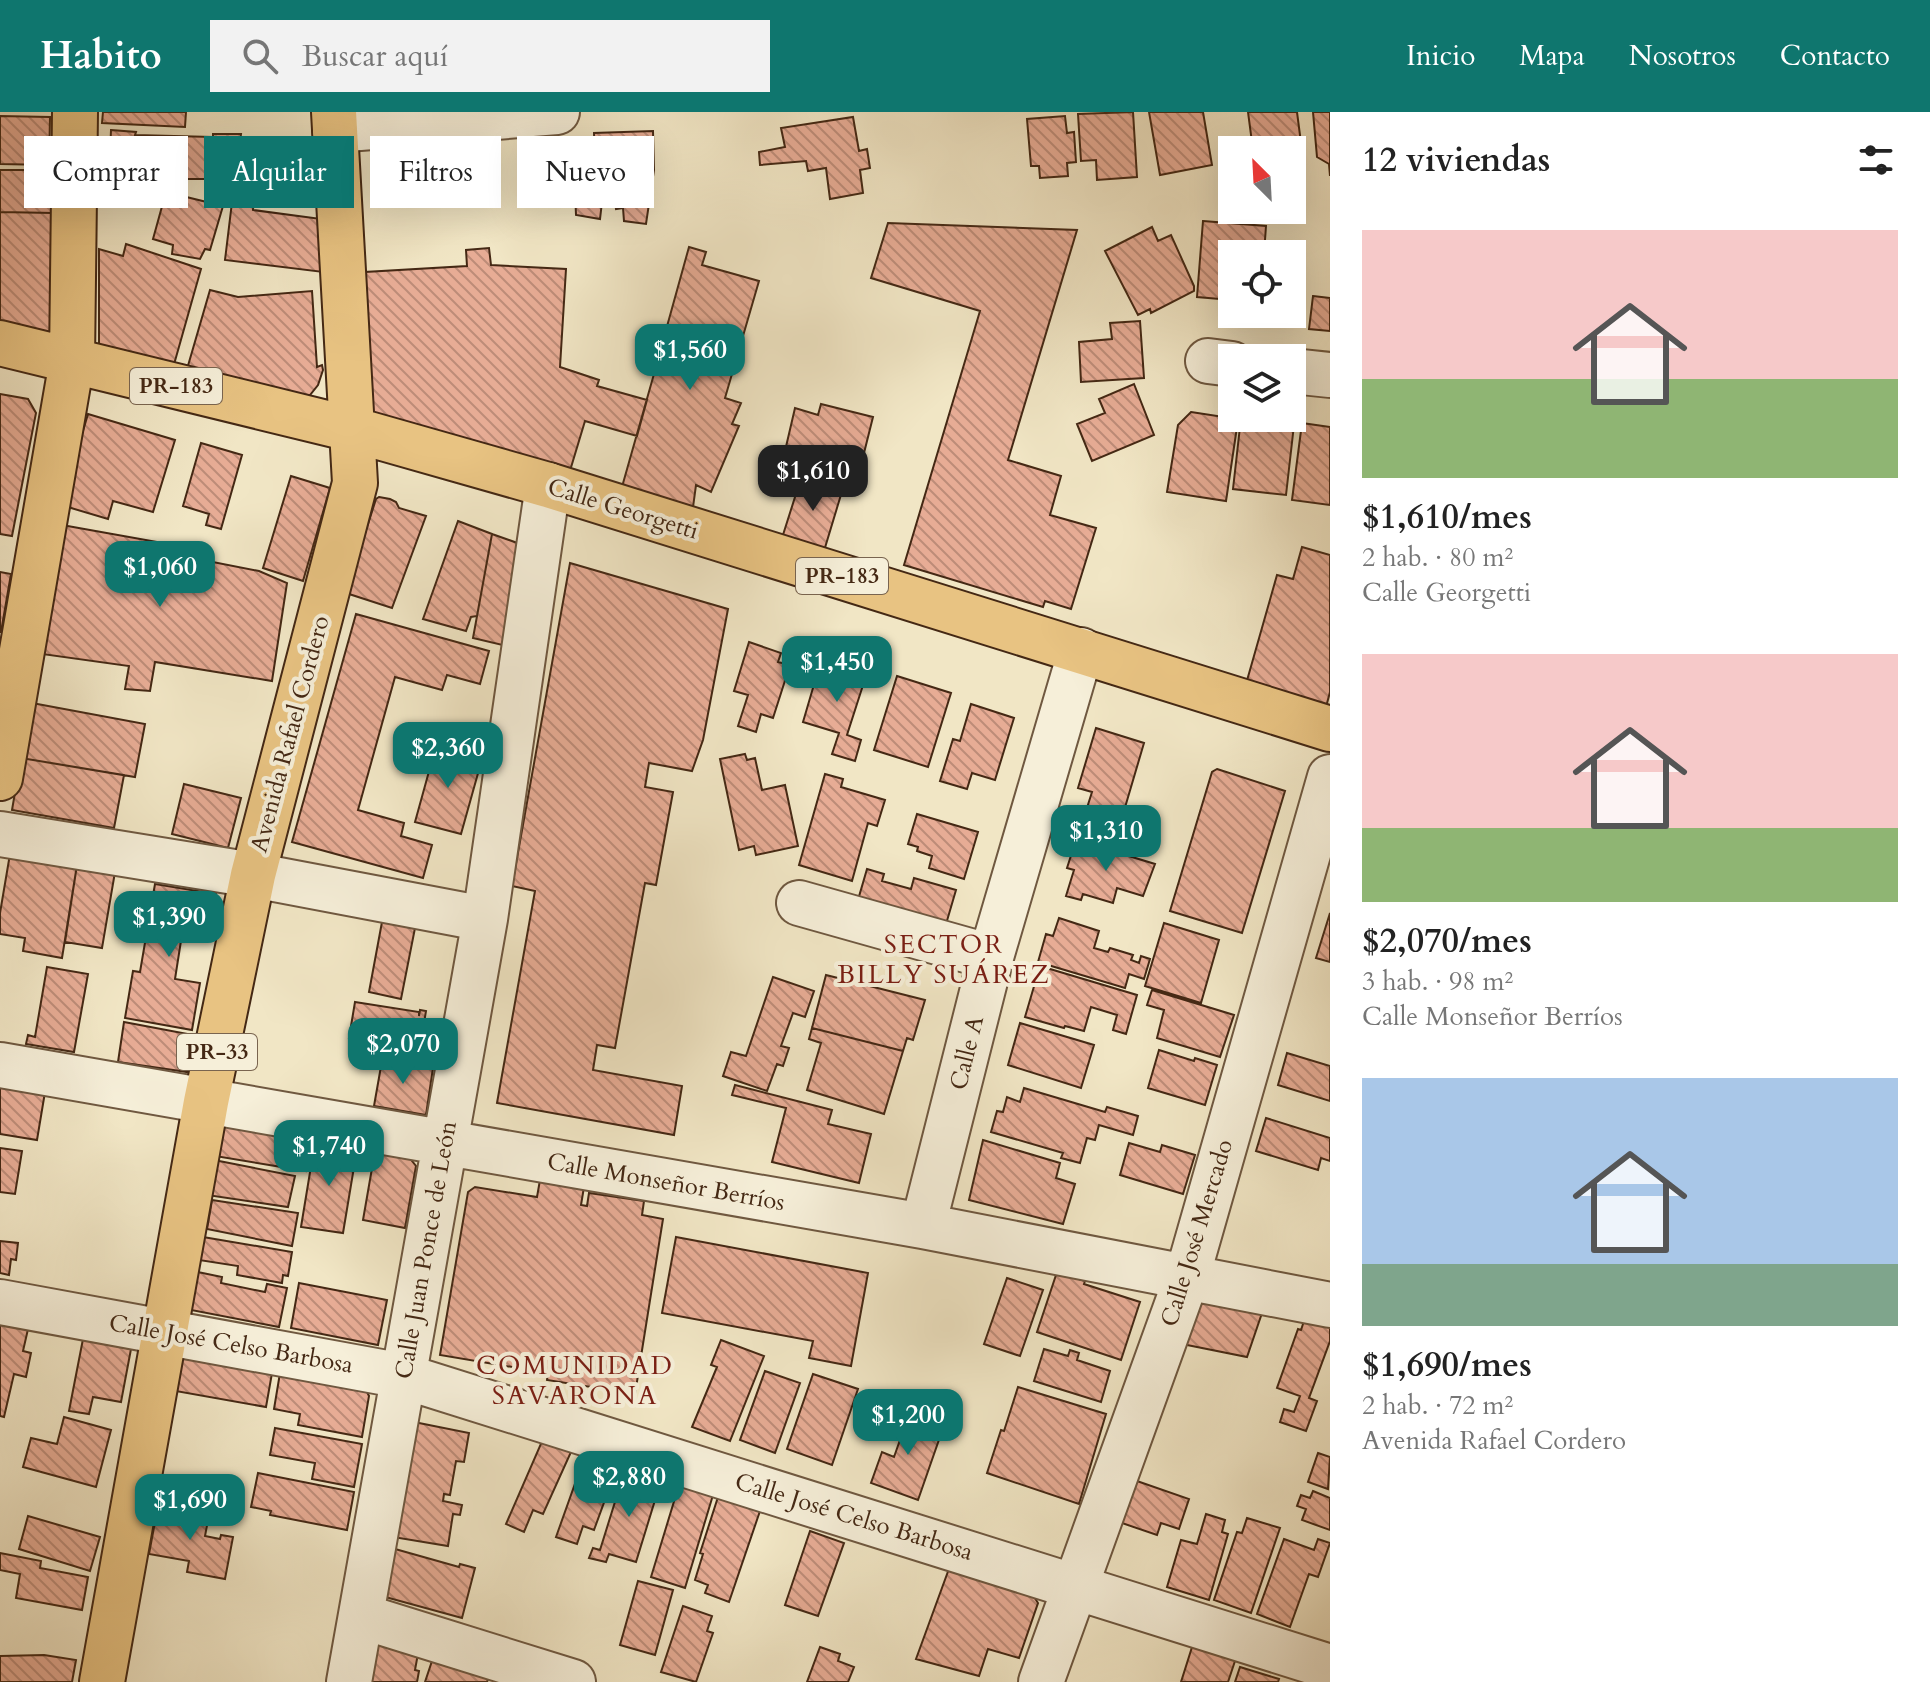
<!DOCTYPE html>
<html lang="es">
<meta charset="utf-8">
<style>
:root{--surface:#fff;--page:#f2f2f2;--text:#222;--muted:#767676;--accent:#0f766e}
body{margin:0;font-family:Cardo,serif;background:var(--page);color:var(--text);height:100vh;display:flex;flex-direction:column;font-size:30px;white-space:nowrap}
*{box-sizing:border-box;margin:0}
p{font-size:26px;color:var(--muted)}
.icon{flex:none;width:44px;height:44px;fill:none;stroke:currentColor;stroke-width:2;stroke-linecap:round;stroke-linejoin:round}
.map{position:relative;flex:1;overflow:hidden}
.panel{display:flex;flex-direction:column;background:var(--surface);width:600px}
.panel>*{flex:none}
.guide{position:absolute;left:24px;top:24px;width:760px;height:72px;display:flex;gap:16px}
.needle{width:52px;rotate:336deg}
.fabs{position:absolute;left:1218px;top:24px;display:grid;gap:16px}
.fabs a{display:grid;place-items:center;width:88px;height:88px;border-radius:0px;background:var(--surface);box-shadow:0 8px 32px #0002;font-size:40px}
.price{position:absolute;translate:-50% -68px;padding:0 18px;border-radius:16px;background:var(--accent);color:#fff;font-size:26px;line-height:52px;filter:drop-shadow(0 2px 4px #0008)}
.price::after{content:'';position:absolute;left:50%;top:48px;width:24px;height:18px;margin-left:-12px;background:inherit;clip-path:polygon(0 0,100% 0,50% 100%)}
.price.active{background:#222;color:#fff}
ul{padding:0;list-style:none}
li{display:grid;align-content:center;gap:16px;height:424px;padding:0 32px}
li span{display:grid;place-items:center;height:248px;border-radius:0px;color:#555}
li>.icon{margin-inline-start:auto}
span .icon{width:144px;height:144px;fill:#fffc;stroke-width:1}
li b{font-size:34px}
h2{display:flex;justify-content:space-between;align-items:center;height:96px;padding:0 32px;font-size:34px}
.pill{padding:0 28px;border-radius:0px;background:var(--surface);box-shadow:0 8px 32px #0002;font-size:28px;line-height:72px}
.pill.active{background:var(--accent);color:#fff}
header{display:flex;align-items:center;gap:48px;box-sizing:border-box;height:112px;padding:0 40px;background:var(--accent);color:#fff}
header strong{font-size:38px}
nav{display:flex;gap:44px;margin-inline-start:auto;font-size:28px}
.search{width:560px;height:72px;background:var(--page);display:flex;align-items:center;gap:20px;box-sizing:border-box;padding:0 28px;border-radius:0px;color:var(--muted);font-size:30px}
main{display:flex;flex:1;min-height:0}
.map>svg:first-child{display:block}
</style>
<header>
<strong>Habito</strong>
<div class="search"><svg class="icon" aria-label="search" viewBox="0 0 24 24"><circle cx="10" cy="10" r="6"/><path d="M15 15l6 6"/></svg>Buscar aquí</div>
<nav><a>Inicio</a><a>Mapa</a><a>Nosotros</a><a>Contacto</a></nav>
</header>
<main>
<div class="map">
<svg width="1330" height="1570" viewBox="0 0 1330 1570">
<defs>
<pattern id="building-back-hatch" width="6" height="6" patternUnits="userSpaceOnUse" patternTransform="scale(2)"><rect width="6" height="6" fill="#e7ac95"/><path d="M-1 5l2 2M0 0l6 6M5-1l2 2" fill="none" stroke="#bd8c78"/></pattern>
</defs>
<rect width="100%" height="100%" fill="#f1e6c5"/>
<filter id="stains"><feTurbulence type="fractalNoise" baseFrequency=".0025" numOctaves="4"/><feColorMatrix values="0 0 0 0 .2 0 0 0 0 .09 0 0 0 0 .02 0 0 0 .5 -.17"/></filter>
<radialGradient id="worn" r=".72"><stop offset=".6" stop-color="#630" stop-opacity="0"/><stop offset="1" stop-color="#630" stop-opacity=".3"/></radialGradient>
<path fill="url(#building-back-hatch)" stroke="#442814" stroke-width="2" d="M103,0h83l-1,15 -83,-4z
M1133,0l4,65 -40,3 -1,-20 -15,1 -3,-47z
M1149,0h54l9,53 -52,10z
M1248,0h49l7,54 -12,2v-18h-39z
M1313,0h17v64l-1,-12 -12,-7z
M0,4l50,1 -1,48 -49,-1z
M1065,4l2,17 7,-1 2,30 -9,1 1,13 -28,2 -1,-12h-8l-4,-47z
M853,5l6,34 8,-2 3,19 -10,2 3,23 -33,6 -4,-31 -18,3 -2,-10 -46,4 -1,-13 26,-5 -4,-19z
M111,18l25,2 -1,3 78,2v-3h28l-5,41h-16v4h-111z
M653,19l1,39 -8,54 -22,-3 -1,-13 -7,1 -1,-7h-13l-2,17 -24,-4 -2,-51 21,-1 -1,-30z
M0,58h52l1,43 -53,-1z
M166,80l57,14 -13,44 -5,-1 -5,10 -28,-5 1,-9 -20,-6z
M233,82l21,3 -1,13 76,10 -6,52 -98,-12z
M0,100l53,1 4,123 -57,-3z
M1203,109l63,5 -2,28h-32l-1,46 -34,-3z
M888,111l189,7 -69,230 53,16 -11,39 46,13 -25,81 -26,-8 -2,6 -139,-42 76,-254 -109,-33z
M1152,115l6,14 13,-6 23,51v5l-43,22 -1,-4 -12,6 -33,-64z
M126,132l75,25 -30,106 -72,-21v-105l24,7z
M689,135l17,5 -4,13 57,16 -34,117 16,5 -9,21 7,2 -28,66 -15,-7 -5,37 -73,-21 36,-127 -13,-4 7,-26 13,4z
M489,136l2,17 75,4 -6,98 39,13 -2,6 50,14 -10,36 -52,-15 -19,63 -192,-56 -9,-156 102,-6 -1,-16z
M210,178l28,7 74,-6 5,76 5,-2 1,5 -5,15 -8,10 -13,10 -112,-29z
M1313,184l17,2v33l-21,-2z
M1140,209l4,57 -63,4 -2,-40 33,-3 -2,-16z
M1134,272l20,51 -62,26 -15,-37 28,-11 -6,-14z
M0,282l28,5 8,14 -24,123 -12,-2z
M821,292l52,13 -13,52 -75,-18 10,-43 23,7z
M1191,300l33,5 -2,8 15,2 -11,74 -59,-9 11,-67z
M88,302l87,26 -22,72 -40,-11 -5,18 -47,-14z
M1292,303l3,1 -9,79 -53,-6 8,-71h51z
M1302,311l28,4v78l-38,-5z
M201,331l41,12 -21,74 -15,-4 3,-11 -26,-8z
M802,363l41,13 -19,63 -42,-13z
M291,364l39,12 -27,93 -40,-13z
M379,385l11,2 6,3 3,6 27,8 -34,92 -46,-15 30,-94z
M458,409l34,13 -15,82 -6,1 -5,14 -43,-12z
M62,413l112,20 -2,9 87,17 28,12 -15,98 -117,-19 -5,29 -25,-2 4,-23 -87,-12z
M492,422l31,11 -12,102 -38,-9z
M1302,435l28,8v137l-4,15 -80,-23 31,-109 16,4z
M570,451l158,46 -25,131 -11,31 -43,-8 -4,24 28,5 -17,93 -11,-2 -30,165 -18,-3 -4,25 89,16 -8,49 -177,-32 38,-212 -23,-5z
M0,460l11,2 -10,58h-1z
M356,502l133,37 -9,33 -33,-9 -5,15 -47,-13 -37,133 46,13 -3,13 31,9 -9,33 -131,-36z
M749,530l32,11 -3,9 12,3 -17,53 -12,-4 -5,18 -18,-6 10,-31 -14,-4z
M838,543l19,6 -4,14 12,4 -18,56 14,5 -6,21 -23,-7 7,-21 -36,-11 17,-58 14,5z
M897,564l54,17 -23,74 -54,-17z
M32,591l113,21 -10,53 -114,-19z
M971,592l43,14 -19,62 -23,-7 -5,16 -27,-8 13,-42 7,2z
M1096,616l48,15 -23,78 7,2 -8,26 -35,-10 8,-26 -7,-2 6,-19 -14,-4z
M436,634l46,13 -21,75 -46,-12z
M745,642l2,6 8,-2 7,32 23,-5 13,61 -42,9 -2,-9 -15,4 -19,-91z
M21,646l103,17 -10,53 -102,-18z
M1217,657l68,22 -43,142 -72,-22 42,-139z
M825,662l18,5 -2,8 44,13 -8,26 -9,-3 -16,58 -53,-16z
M184,672l57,14 -13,50 -56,-14z
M917,702l61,18 -14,47 -35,-11 3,-12 -15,-5 1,-4 -10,-3z
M1076,728l79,24 -12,32 -26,-8 -4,15 -30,-9 -2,6 -15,-4 8,-26 -7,-2z
M10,742l67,11 -15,93 -39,-7 2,-13 -25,-4v-21z
M77,753l38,7 -13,76 -37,-6z
M867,757l17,5 -2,7 29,8 3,-11 42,12 -12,41 -86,-31z
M155,772l61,10 -6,38 -27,-4 -8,51 25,4 -8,47 -67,-12 8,-47 7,1z
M1330,801v49l-14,-4z
M1059,806l40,13 -5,17 14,4 2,-4 23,7 -2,5 8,3 2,-7 9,3 -6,20 -15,-5 -4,14 -87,-26 8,-28 7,2z
M382,810l33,6 -14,71 -32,-7z
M1164,811l55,17 -18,63 -56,-17z
M1040,854l97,29 -11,39 -13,-4 4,-15 -26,-8 -7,24 -19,-5 -1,2 -39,-11z
M47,855l41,7 -14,78 -48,-8 2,-9 7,2z
M826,863l99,25 -12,40 -6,-2 -4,13 -91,-23z
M773,865l41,14 -9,26 -12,-4 -12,33 8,2 -6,18 -6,-2 -10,27 -44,-15 8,-24 15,4z
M1152,878l82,25 -14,42 -63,-19 7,-28 -17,-5z
M355,890l64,10v4l1,-6 6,1 -4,24 8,2 -4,24 -30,-4 1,-11 -48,-8z
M124,910l69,13 -6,37 -69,-10z
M1020,911l74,22 -13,43 -73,-23z
M812,916l91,23 -19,63 -77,-24 14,-47 -12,-4z
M1159,938l35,11 1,-3 22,7 -12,40 -57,-17z
M1287,941l43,13v35l-52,-16z
M383,943l17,3 -1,5 34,5 -7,47 -52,-9z
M0,973l45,7 -8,48 -37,-6z
M735,973l97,25 -4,14 43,10 -12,49 -87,-21 14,-54 -54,-13z
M1024,976l81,24 2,-5 31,9 -5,19 -34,-10 -4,15 -8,-2 -7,25 -19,-5 2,-5 -72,-21 6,-21 6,1 4,-15 13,5z
M1266,1006l64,20v23l-9,-3 -3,12 -62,-19z
M220,1013l92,14 -6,32 -91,-15z
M983,1028l77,23 -4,15 19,6 -12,40 -94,-24z
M315,1030l42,7 -14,84 -42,-6z
M1129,1031l31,9 2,-7 33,10 -12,39 -63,-19z
M0,1036l22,3 -7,43 -15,-2z
M375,1039l33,5 8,10 -11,62 -42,-8z
M214,1048l81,16 -7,31 -81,-12z
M540,1068l44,7 -3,18 6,1 2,-13 55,8 -2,14 21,4 -28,175 -88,-14 1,-7 -108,-18 28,-163 7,-5 62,10z
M212,1088l86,13 -6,33 -85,-17z
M203,1125l89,15 -4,24 -5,-1 -1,8 -45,-8 1,-9 -39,-6z
M676,1125l192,36 -17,93 -42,-8 4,-17 -151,-28z
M0,1129l18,2 -2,17 -5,-1 -2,16 -9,-2z
M193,1159l29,6 -1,6 44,9 2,-8 20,4 -8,39 -93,-18z
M1057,1160l28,9 -1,3 56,18 -19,58 -84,-28z
M1007,1166l36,12 -23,66 -36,-12z
M299,1171l88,17 -9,45 -87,-17z
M1198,1188l64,13 -15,44 -65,-13z
M0,1206l28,11 -5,22 8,2 -5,24 -12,-3 -10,43 -4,-1z
M1305,1206l25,8v15l-21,57 8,3 -11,30 -26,-9 4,-13 10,3 6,-16 -23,-8 21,-59 3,1z
M83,1227l48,10 -10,53 -28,-5 -4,17 -20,-3z
M721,1228l43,16 -34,85 -38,-14 25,-60 -6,-2z
M1044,1237l24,7 2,-6 9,3 -2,7 33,11 -9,31 -67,-21z
M176,1243l96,18 -6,34 -96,-17z
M765,1259l35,12 -25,70 -35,-13z
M280,1261l86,17 3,6 -7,41 -64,-12 2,-11 -26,-5z
M813,1262l45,15 -26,76 -45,-16z
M1018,1275l88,27 -27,90 -92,-31 14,-43 3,1z
M902,1289l15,6 -8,21 7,2 3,-7 23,8 -24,69 -47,-17 11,-31 12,5 6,-17 13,5 3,-8 -24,-9z
M64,1305l47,13 -15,57 -73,-20 8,-29 26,6z
M414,1310l55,11 -5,29 -8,-1 -6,34 -6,-1 -1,7 19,4 -2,10 -7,-1 -5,32 -55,-9z
M275,1316l87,16 -8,43 -42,-8 3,-16 -45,-8z
M543,1327l28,13 -28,62 -10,-4 -9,22 -18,-8z
M1318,1341l12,4 -2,32 -20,-7z
M582,1352l32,11 -20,55 -11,-4 -6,18 -21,-7z
M258,1361l96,19 -7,38 -77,-15 1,-4 -20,-4z
M624,1361l43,14 -5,13 -6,-3 -20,65 -27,-8 -3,8 -17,-4 4,-10 7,2z
M1134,1368l55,19 -10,30 -18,-6 -4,12 -38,-13z
M679,1373l34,10 -28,93 -34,-11z
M1313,1379l17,7v32l-28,-10 4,-11 -9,-3 4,-11 9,3z
M718,1385l42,14 -31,91 -24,-9 3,-8 -13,-5 8,-26 -3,-1z
M158,1394l51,9 -4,21 15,3 1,-4 12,2 -8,42 -38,-7 2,-11 -40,-7z
M1206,1402l19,6 -3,12 6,2 -19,66 -42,-13 14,-47 16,4z
M28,1404l72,21 -10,34 -71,-22z
M1247,1406l33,10 -29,85 -37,-13 23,-68 5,1z
M810,1419l34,12 -26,73 -33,-11z
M1284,1427l30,11 4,-11 12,4 -12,34 -9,-3 -19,53 -33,-13z
M388,1435l71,20 1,-3 15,4 -13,50 -84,-23z
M0,1441l41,8 -1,7 48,9 -6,33 -66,-12 4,-24 -20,-4z
M950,1454l83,29 5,8 -19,55 -31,-9 -9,27 -63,-17z
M638,1469l35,9 -18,65 -35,-10z
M683,1494l29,10 -5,15 6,2 -17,49 -35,-10z
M369,1526l50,10 -4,22 4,1 -2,11h-57z
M1193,1532l43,14 -8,24h-47z
M820,1535l20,7 -2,7 16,6 -6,15h-41z
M44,1543l32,5 -4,22h-72v-26z
M434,1543l56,18 -3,9h-62z
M1240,1555l39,12 -1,3h-43z"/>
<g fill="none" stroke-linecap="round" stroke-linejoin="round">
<g stroke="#6f5840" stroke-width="48">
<path id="minor" d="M335,18l222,-18
M1208,249l24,3
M1292,259l38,4
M0,722l253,41 232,44
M799,791l192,54
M0,953l923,161 407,79
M923,1114l68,-269 90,-307
M0,1190l403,74 927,291
M361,1504l212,66
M349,1570l136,-763 63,-434
M1041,1570l146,-405 143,-500"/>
</g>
<g stroke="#442814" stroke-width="48">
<path id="major" d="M0,231l351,86 197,56 782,244
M0,666l72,-417 3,-249
M102,1570l104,-580 47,-227 102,-392 -21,-371"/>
</g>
<use href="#minor" stroke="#f6efd9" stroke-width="44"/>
<use href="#major" stroke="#e8c382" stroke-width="44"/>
</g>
<g text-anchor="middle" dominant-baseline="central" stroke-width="8" stroke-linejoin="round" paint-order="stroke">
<g fill="#f6efd9" stroke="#79644f" stroke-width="2">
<rect x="130" y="256" width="92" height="36" rx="6"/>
<rect x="796" y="446" width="92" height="36" rx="6"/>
<rect x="177" y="922" width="80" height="36" rx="6"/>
</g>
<g font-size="22" font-weight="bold" fill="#442814">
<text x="176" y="274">PR-183</text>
<text x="842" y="464">PR-183</text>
<text x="217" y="940">PR-33</text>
</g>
<g font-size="24" fill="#442814" stroke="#f6efd9">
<text transform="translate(623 397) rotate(17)">Calle Georgetti</text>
<text transform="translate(290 622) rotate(-75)">Avenida Rafael Cordero</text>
<text transform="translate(967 941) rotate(-76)">Calle A</text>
<text transform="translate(666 1070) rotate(10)">Calle Monseñor Berríos</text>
<text transform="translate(1197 1121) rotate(-73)">Calle José Mercado</text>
<text transform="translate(426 1138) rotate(-80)">Calle Juan Ponce de León</text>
<text transform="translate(231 1232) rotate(10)">Calle José Celso Barbosa</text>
<text transform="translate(854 1405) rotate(17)">Calle José Celso Barbosa</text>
</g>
<g font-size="26" letter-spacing="2" fill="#7a1f14" stroke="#f6efd9">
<text x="944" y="832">SECTOR<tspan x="944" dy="30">BILLY SUÁREZ</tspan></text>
<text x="575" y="1253">COMUNIDAD<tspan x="575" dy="30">SAVARONA</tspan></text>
</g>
</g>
<rect width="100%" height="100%" filter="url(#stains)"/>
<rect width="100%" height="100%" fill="url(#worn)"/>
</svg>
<div class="fabs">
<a><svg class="needle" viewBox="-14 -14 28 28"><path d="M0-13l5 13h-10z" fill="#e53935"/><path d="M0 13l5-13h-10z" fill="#767676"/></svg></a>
<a><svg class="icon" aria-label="locate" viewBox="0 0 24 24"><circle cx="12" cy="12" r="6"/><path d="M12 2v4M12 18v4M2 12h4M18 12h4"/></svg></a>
<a><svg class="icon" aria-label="layers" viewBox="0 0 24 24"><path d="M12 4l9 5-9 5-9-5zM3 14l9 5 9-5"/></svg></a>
</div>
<b class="price" style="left:690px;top:280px">$1,560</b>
<b class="price active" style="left:813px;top:401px">$1,610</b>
<b class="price" style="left:160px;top:497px">$1,060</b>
<b class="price" style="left:837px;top:592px">$1,450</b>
<b class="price" style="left:448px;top:678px">$2,360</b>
<b class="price" style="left:1106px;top:761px">$1,310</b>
<b class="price" style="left:169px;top:847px">$1,390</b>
<b class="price" style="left:403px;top:974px">$2,070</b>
<b class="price" style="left:329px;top:1076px">$1,740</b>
<b class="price" style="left:908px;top:1345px">$1,200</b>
<b class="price" style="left:629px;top:1407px">$2,880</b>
<b class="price" style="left:190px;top:1430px">$1,690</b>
<div class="guide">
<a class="pill">Comprar</a>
<a class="pill active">Alquilar</a>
<a class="pill">Filtros</a>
<a class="pill">Nuevo</a>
</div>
</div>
<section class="panel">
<h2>12 viviendas<svg class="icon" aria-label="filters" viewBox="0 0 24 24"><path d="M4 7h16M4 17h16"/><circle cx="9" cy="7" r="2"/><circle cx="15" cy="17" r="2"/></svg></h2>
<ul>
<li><span style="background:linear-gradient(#f6c9c9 60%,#8fb573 0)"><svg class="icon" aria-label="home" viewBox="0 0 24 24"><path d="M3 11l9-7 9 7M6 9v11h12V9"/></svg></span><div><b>$1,610/mes</b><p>2 hab. · 80 m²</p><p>Calle Georgetti</p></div></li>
<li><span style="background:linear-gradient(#f6c9c9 70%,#8fb573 0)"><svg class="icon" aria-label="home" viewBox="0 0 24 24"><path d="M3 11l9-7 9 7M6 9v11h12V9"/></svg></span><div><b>$2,070/mes</b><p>3 hab. · 98 m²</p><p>Calle Monseñor Berríos</p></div></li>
<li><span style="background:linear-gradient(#a9c7e8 75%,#7fa58c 0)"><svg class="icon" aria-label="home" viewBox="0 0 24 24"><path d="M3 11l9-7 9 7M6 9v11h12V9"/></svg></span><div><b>$1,690/mes</b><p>2 hab. · 72 m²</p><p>Avenida Rafael Cordero</p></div></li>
</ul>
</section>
</main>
